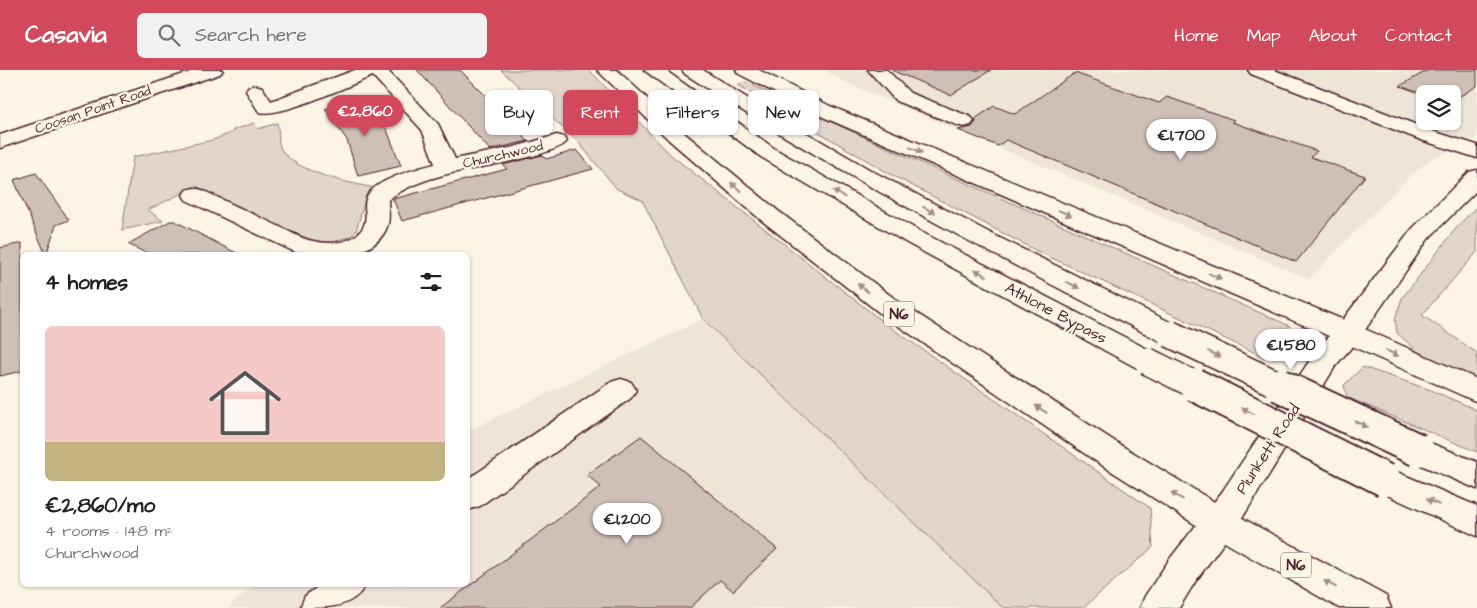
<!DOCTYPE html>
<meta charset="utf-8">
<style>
:root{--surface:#fff;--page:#f2f2f2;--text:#202124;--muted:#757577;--accent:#d1495b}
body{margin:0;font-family:"Architects Daughter",sans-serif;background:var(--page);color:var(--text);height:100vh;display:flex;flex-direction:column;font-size:19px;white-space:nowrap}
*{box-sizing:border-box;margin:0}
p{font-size:16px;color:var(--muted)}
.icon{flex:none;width:28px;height:28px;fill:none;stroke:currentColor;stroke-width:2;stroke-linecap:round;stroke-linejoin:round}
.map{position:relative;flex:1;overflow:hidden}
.panel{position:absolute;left:20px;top:182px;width:450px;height:335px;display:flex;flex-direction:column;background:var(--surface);border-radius:8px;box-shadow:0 1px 4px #0004}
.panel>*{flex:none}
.banner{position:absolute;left:485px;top:20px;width:475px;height:45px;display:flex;gap:10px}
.controls{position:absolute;left:1416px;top:15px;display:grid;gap:10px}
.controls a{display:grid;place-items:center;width:45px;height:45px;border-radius:8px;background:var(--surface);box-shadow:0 1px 4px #0004;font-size:25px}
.price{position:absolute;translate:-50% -42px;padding:0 11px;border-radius:18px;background:#fff;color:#222;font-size:16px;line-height:32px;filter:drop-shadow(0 1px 2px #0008)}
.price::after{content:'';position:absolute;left:50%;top:30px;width:15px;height:11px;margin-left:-8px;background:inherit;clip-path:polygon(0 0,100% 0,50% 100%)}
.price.active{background:var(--accent);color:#fff}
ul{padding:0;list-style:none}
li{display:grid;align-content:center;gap:10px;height:265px;padding:0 25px}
li span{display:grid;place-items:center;height:155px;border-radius:8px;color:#555}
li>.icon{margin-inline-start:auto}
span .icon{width:90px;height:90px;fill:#fffc;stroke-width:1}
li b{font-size:21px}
h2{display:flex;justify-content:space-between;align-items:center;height:60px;padding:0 25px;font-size:21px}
.tag{padding:0 18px;border-radius:8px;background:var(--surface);box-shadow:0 1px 4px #0004;font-size:18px;line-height:45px}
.tag.active{background:var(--accent);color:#fff}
header{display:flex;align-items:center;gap:30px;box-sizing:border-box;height:70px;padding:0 25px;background:var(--accent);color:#fff}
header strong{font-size:24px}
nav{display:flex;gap:28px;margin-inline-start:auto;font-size:18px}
.search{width:350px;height:45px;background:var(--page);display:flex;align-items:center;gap:12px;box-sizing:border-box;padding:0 18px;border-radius:8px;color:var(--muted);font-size:19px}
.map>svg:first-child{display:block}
</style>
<header>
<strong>Casavia</strong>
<div class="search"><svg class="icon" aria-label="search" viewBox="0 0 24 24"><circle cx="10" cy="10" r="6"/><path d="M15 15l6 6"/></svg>Search here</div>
<nav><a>Home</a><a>Map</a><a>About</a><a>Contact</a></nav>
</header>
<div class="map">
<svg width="1477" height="538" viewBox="0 0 1477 538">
<rect width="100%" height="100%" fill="#fcf5e5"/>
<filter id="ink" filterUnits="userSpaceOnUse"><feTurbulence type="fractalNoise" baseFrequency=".02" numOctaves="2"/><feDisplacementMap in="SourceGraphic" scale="10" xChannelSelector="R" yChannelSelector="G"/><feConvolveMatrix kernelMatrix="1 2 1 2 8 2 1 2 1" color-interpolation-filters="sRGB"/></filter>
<g filter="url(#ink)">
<path fill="#eee5d7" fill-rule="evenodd" d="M825,0h652v68l-46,21 -23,19 -99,101 -465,-197zM1425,24h27v27h-27z
M703,249l300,289h-776l28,-23h213v-154z"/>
<path fill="#e2d5ca" stroke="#967a7a" d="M501,0h88l82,85 212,167 267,186 3,39 -70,61h-80l-300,-289 -61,-119 -25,-11 -39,-47z
M746,12l146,68 398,176 -26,31 -227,-106 -147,-77 -152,-89z
M254,53l4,6 19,-6c3,9 0,19 4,26 13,23 71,35 95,39l-10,8 -10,35 -5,5 -18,6h-14l-10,-2 -113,-54 -48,24 15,11 -41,9 11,-73 80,-17 20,-8v-2z
M1477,136v46l-55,63 55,38v28l-35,-15 -24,-14 -21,-19 -2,-14 7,-21 55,-71z
M1363,297l68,23 46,20v42l-130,-55 -3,-12z"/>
<path fill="#cfc0b7" stroke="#4a1f2b" d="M417,0h43l44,44 -3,1 27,26 -38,9z
M891,0h100l-40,25z
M1428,0h49v16l-25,15v-7h-27v1l-25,-9z
M1075,3l84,30 8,-6 67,23 -2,2 85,29 -6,6 54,19 -69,86 -290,-122 -8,6 -40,-16 14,-3 4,-5 -1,-3 19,-13 21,8z
M362,29l25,31 14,36 -43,10 -11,-36 -22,-31z
M577,80l16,19 -191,52 -9,-22 114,-30 -4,-4 39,-10 4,4z
M36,103l33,47 -13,5 -10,30 -32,-75z
M170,151h5l65,34h-90l-22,-11z
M22,173v128l-22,5v-128z
M641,366l136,113 -44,42 -13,-11 -30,28h-250l161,-121 -14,-12z"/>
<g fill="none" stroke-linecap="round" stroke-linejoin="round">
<g stroke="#4a1f2b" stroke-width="3">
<path id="minor" d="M196,0h27l-3,4 -220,74v-13z
M355,0h32l51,54 17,35 59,-12 43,-12 7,2 3,4c-11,16 -105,28 -127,35 -19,5 -37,12 -52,24 0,8 2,16 0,24 -11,36 -62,36 -93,28l-109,-52 -3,-5 3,-5 8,-2 8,2c25,12 51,24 76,36 11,5 23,13 35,15 16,4 39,3 49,-12 7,-10 1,-20 4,-30 5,-19 53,-31 69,-35l-13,-34 -49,-54c-24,9 -92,42 -114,36l-13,-21 2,-4 7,-2 7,2 9,14z
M868,0h19l23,23 61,24 3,4 -3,4 -7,2 -7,-2 -61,-24z
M1248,0h26l161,62 42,13v13l-56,-18 -170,-66z
M1477,100v20l-49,49 -70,101 -22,25 -90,147 -51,70 -16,26h-39l5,-12 24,-36 53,-68 94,-141 22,-25 74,-97 57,-57z
M621,309l10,3 5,8 -5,8 -151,108 -12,4v-31l143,-97z
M320,515h46c-14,23 -37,23 -66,23l5,-12z"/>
</g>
<g stroke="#4a1f2b" stroke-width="3">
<path id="highway" d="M597,0h20l66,62 94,78 122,92 220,142 112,68 155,84 5,12h-52l-132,-76 -110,-70 -216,-148 -120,-94 -92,-80z
M644,0h21l110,79 148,84 234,121 4,7 -4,7 -10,3 -10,-3 -230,-125 -146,-86z
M682,0h21l52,33 119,69 122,64 184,91 4,7 -4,7 -10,2 -10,-2c-162,-84 -323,-167 -475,-267z
M736,0h23l71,36 528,220 119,53v23l-139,-62 -522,-226 -77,-40z
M1418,368l59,24v27l-70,-30 -5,-9 5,-9z
M1385,397l92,39v30l-103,-47 -5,-9 5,-9z"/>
</g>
<use href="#minor" fill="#fcf5e5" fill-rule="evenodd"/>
<use href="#highway" fill="#fcf5e5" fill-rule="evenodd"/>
<g stroke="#4a1f2b" stroke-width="29" stroke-linecap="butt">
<path id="highway-bridge-far1" d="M1170,264l111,52
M1147,291l50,25"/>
</g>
<g stroke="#4a1f2b" stroke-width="36" stroke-linecap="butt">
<path id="highway-bridge" d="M1195,315l190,95
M1279,315l139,65"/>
</g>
<use href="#highway-bridge-far1" stroke="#fcf5e5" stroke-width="26"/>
<use href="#highway-bridge" stroke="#fcf5e5" stroke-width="32"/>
</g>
<defs><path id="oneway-solid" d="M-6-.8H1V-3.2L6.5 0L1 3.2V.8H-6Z" transform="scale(1.25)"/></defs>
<g fill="#a38a88">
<use href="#oneway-solid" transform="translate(916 80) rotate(23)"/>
<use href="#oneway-solid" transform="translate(736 117) rotate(-140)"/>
<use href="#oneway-solid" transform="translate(839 124) rotate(-150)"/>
<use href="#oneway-solid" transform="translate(929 140) rotate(29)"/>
<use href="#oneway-solid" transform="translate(1065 143) rotate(23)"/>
<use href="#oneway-solid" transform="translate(981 203) rotate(-152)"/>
<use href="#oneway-solid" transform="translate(1215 206) rotate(23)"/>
<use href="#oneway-solid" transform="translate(1073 215) rotate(27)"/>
<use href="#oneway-solid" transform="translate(863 218) rotate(-142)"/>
<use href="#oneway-solid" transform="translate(1392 283) rotate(25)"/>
<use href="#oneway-solid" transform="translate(1214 284) rotate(25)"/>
<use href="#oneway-solid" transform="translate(1041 339) rotate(-146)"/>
<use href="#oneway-solid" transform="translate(1248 341) rotate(-153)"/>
<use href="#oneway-solid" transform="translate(1361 354) rotate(25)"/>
<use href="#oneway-solid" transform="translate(1177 426) rotate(-149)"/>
<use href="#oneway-solid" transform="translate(1433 432) rotate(-155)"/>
<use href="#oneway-solid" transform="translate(1330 514) rotate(-151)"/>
</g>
</g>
<g text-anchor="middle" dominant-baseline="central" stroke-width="4.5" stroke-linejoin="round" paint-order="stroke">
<g font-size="14" fill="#4a1f2b" stroke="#fcf5e5">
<text transform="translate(93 40) rotate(-19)">Coosan Point Road</text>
<text transform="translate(503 85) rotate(-13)">Churchwood</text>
</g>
<g fill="#fcf5e5" stroke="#7f5f63" stroke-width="1">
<rect x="884" y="231.5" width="30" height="25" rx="4"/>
<rect x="1281" y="482.5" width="30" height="25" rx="4"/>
</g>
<g font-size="15" font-weight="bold" fill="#4a1f2b">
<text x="899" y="244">N6</text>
<text x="1296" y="495">N6</text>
</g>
<g font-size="16" fill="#4a1f2b" stroke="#fcf5e5">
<text transform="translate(1056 243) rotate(28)">Athlone Bypass</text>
<text transform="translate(1268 379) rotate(-57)">Plunkett Road</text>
</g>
</g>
</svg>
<div class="controls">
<a><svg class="icon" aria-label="layers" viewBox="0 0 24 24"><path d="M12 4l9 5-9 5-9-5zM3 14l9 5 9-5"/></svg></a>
</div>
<b class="price active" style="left:365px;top:67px">€2,860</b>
<b class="price" style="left:1181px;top:91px">€1,700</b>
<b class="price" style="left:1291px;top:301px">€1,580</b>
<b class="price" style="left:627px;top:475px">€1,200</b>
<div class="banner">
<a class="tag">Buy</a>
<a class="tag active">Rent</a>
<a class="tag">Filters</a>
<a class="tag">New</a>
</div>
<section class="panel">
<h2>4 homes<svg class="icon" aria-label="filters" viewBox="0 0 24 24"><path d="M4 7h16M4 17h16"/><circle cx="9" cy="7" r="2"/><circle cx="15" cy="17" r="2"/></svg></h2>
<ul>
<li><span style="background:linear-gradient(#f6c9c9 75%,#c2b280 0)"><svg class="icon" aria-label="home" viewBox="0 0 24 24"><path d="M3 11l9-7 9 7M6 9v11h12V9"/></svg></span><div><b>€2,860/mo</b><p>4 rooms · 148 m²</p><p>Churchwood</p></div></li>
</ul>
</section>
</div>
